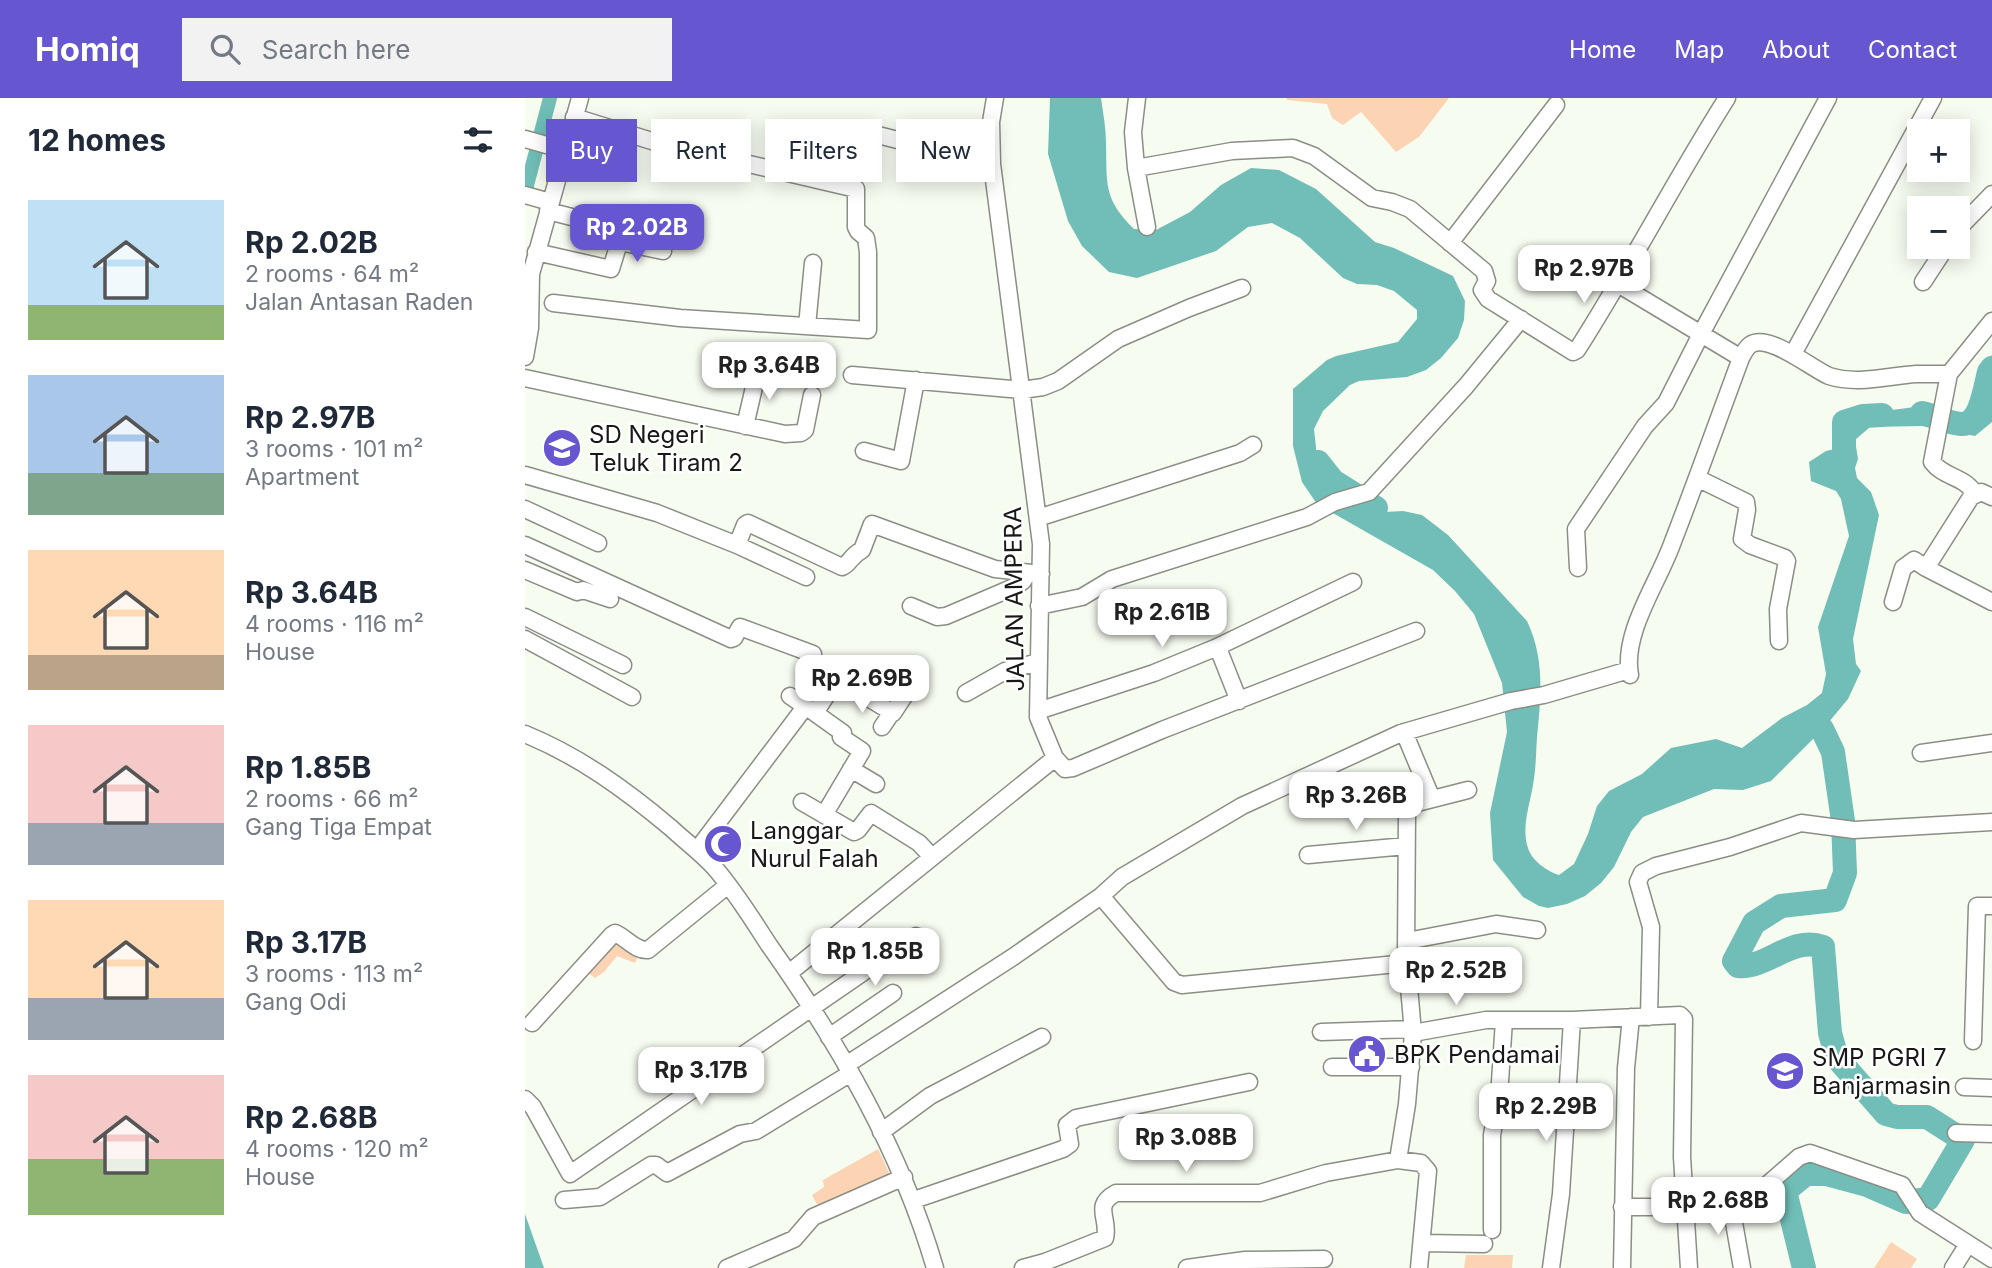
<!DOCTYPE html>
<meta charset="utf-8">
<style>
:root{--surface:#fff;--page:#f2f2f3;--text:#1f2937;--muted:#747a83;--accent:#6656cf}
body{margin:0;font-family:Inter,sans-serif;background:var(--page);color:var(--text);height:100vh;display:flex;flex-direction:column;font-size:26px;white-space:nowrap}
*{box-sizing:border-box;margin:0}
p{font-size:23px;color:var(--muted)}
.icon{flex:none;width:38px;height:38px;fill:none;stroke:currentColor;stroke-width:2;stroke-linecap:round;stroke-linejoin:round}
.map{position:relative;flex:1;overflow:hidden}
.panel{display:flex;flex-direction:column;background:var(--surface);width:525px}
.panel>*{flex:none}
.banner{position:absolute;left:21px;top:21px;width:665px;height:63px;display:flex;gap:14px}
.buttons{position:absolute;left:1382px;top:21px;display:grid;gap:14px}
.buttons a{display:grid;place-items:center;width:63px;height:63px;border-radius:0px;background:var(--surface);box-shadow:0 4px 18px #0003;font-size:35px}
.price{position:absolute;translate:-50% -60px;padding:0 16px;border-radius:14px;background:#fff;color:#222;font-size:23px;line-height:46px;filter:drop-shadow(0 2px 4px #0008)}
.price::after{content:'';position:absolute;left:50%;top:42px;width:21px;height:16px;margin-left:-10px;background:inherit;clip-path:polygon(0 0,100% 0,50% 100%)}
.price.active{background:var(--accent);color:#fff}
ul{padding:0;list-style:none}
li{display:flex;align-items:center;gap:21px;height:175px;padding:0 28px}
li span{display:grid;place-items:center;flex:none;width:196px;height:140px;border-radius:0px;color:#555}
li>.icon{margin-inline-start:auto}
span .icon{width:84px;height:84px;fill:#fffc;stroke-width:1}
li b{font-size:30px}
h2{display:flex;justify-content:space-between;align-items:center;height:84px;padding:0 28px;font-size:30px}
.chip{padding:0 24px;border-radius:0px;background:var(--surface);box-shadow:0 4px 18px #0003;font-size:24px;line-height:63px}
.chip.active{background:var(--accent);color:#fff}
header{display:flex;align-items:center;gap:42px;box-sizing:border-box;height:98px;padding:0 35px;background:var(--accent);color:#fff}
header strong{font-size:33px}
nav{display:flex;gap:38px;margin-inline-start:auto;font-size:24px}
.search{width:490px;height:63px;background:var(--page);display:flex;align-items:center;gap:18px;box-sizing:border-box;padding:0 24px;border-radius:0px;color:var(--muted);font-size:26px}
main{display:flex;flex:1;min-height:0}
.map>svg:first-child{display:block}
</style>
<header>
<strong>Homiq</strong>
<div class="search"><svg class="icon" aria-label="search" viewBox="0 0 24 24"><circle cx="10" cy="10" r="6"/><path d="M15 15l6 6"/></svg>Search here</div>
<nav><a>Home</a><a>Map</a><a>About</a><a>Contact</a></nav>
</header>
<main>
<section class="panel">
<h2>12 homes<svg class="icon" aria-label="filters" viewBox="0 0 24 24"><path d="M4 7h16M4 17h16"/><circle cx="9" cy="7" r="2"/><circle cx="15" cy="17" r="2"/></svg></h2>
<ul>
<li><span style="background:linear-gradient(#bfe0f5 75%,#8fb573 0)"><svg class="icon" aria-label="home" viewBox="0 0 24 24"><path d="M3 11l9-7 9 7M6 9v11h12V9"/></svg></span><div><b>Rp 2.02B</b><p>2 rooms · 64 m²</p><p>Jalan Antasan Raden</p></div></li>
<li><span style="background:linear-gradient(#a9c7e8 70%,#7fa58c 0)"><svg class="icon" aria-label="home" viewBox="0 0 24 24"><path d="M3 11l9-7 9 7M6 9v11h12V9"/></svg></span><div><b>Rp 2.97B</b><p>3 rooms · 101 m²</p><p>Apartment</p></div></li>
<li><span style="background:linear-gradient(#ffd9b3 75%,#b9a48a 0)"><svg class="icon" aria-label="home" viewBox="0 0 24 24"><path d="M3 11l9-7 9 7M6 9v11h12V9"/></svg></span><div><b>Rp 3.64B</b><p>4 rooms · 116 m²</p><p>House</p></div></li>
<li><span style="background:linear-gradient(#f6c9c9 70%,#9aa5b1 0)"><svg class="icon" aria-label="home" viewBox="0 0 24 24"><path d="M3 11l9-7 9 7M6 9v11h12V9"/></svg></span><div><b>Rp 1.85B</b><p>2 rooms · 66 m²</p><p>Gang Tiga Empat</p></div></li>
<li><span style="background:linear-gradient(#ffd9b3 70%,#9aa5b1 0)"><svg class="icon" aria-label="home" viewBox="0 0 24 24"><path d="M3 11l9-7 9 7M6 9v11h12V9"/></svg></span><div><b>Rp 3.17B</b><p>3 rooms · 113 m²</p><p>Gang Odi</p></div></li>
<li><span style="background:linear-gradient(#f6c9c9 60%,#8fb573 0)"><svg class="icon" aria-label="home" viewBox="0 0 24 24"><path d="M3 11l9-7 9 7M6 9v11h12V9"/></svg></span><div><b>Rp 2.68B</b><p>4 rooms · 120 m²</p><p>House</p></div></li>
</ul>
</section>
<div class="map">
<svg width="1467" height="1170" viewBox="0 0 1467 1170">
<rect width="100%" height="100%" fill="#f7fcf1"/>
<path fill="#fcd4b3" d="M762,0h162l-30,39 -23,15 -35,-40 -18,13 -11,-7 -5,-14 -40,-4z
M91,840l23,17 -4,8 -18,-7 -13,16 -9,6 -8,-6z
M353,1051l13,28 -70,35 -9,-17 12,-8 -1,-7z
M1366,1144l26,17 -6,9h-37z
M941,1157h47l-1,13h-48z"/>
<path fill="#70beb7" d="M525,0h51c2,15 5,30 5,45 1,40 -3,56 28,86l22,1 34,-18 31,-27 30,-17 28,2 37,19 59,53 19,6 59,28 12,25 -1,19 -6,18 -17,20 -15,12 -19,7 -48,4 -9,4 -27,26 -9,18 3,28 10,16 21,20 37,19 18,-1 19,4 26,20 79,86c18,38 14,75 10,116 -1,15 -1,32 -4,48 -3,19 -12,43 -5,63 4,13 19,23 31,27l15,-11 14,-30 9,-28 12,-15 33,-17 29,-26 45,-9 26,9 40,-30 25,-13 15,-12 4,-19 -8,-47 31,-91 -8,-37 -5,-8 -25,-10 -2,-19 17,-11 9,-2 10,-25 16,-10 77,-10 8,3 10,17 9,2 7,-6 13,-58 7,-7v67l-17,14 -53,-10 -52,1 -15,13 3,19 -3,9 2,10 14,14 8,23 -26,124 3,25 5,7 -13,28 -25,30 -52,52 -28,9 -29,-1 -71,28 -12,15 -17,35 -13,16 -16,13 -18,8 -19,4 -9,-2 -16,-9 -30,-37 -3,-47 17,-81 -5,-49 -28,-69 -19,-23 -22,-21 -116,-66 -15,-22 -9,-36v-57l34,-29 9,-4 62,-14 19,-23v-9l-23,-19 -17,-6 -20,-1 -14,-6 -43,-40 -28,-15 -24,4 -32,24 -79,27 -28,-6 -27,-26 -14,-25 -20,-67z
M0,1116l19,54h-19z"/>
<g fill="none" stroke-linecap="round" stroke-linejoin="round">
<path stroke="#70beb7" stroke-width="14" d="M0,95l25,-95"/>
<path stroke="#70beb7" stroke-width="24" d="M1397,315c12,3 27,10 39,11 20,1 24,-38 28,-52l3,-4
M1319,361v-37l19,-6 19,-1
M793,364l15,19 43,27
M1276,625l21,6 11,23 10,69 2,52 -10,27 -54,6 -27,17 -20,38 4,5c29,3 54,-31 85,-19l7,86 7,25 49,56 11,3h30l36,23 -35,59 -22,3 -39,-17 -41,-11h-20l-21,17 19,77"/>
<g stroke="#8a8e85" stroke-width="19">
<path id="minor" d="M345,35l122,31
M0,41l39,11
M611,70l-3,-36 4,-34
M0,97l25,7
M622,129l-11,-59 96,-17 61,-3 21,8 58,42 20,4 18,7 74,62 3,10 -5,9 6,9 85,53 4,-2c53,-83 98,-170 150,-252
M1433,131l34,-35
M95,144l43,9
M925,145l106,-138
M11,154l75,17 12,-39 -75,-19
M1398,184l23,-35
M1093,186l123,74
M28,205l127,15 188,12v-78l-2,-14 -8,-7 -2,-4v-38l-201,-47 -81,-25
M282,228l6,-63
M1268,256l140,-256
M0,259l5,-29 1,-54 49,-176
M327,277l170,15 21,-3 15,-6 60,-42 71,-31 53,-20
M0,280l260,56 16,-1 4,-3 7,-35
M220,328l13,-56
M339,353l37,10 15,-81
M0,377l132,38 80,32 69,32
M1172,380l49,24 1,8 -5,29 8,6 35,13 2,3 -9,48 1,32
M1450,396c-10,-18 -31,-16 -43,-32l17,-88 43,-53
M1467,399l-11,-5 -10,5 -45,71 66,34
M0,411l73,34
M513,420l202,-65 13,-8
M0,447l206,94 3,-1 6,-11 73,27
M212,447l8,-20 3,-2 94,44c9,-4 8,-11 20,-17l10,-26 123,45 46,5
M1053,470l-2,-39 69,-103 21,-23 35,-69 127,-236
M0,472l52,22 6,-2 27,9
M1368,504l10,-34 11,-8 12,8
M386,508l26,11 9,-1 68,-29 9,-6 5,-8
M514,508l43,-9 30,-18 195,-62 28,-15 34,-10 97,-106 55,-67
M0,519l98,48
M0,541l107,58
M690,550l138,-66
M1105,577c-8,-42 28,-92 42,-131 24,-62 46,-124 69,-186 2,-4 5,-10 9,-13 18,-13 62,24 79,31 29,9 58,0 87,-2 11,0 22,0 33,0
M441,595l39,-22 33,-9
M265,598l25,17 22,-34 56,34 17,-26
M513,613l116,-38 61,-25 5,5 19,48
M290,615l28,20 -2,4 21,14 -38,64
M357,629l10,-15
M879,634l28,67
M0,636c54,22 101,56 146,94 14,13 30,25 43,39 21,24 38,52 55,78 70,99 132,206 166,323
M1396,655l71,-10
M530,660l10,11 8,-1 89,-38 254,-99
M326,671l25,15
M277,704l52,30 4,-2 13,-17 48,30 13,14
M172,752l108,-143
M783,757l98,-9
M576,798l73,86 8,3 225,-22
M882,843l89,-17 41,6
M264,875l266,-215 -17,-41 3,-173 -49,-380 -1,-42 4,-24
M1124,919l2,-90 -13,-45 4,-9 14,-7 74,-19 71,-24 53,7 138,-8
M7,925l80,-88 3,-2c12,5 20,18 33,17l80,-65
M796,934l91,-3
M888,935l73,-13h86l108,-5 4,4 -2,138 7,111
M304,939l64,-44
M1448,943l4,-135h15
M321,967l167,-108 88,-61 21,-19 120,-71 159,-73 110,-32 33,-6 85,-25
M807,969h79
M1439,989l28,1
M0,1001l8,8 37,67 346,-238
M356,1034l49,-36 112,-59
M1431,1035l36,1
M873,1062l9,-56 6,-71 -7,-81 1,-140 2,-6 4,-2 55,-14
M39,1102l36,-3 51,-32h5l11,8 73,-39 16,-3 95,-58
M389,1102l149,-51 7,-5 -3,-19 9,-7 173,-36
M1205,1102l12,68
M1097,1109h63l68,-10 46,-40 11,-4 92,32 18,28 72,46
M967,1132v-95l7,-38 5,-77
M898,1145l61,1
M202,1170l67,-29 19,-22 91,-40
M498,1170l22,-6 60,-24c5,-20 -13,-32 11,-45h144l66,-20 72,-13 23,3 7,8 -9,97
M662,1170l58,-8 79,-1
M1026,1170l10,-74 11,-174
M1097,1170l4,-200 5,-51
M1428,1170l15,-24"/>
</g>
<use href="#minor" stroke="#fff" stroke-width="16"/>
</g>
<defs>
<g id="school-disc" transform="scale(2.0125)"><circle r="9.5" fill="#6656cf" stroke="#fff"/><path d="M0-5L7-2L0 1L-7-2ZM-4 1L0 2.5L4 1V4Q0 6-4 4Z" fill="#fff"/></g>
<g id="mosque-disc" transform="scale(2.0125)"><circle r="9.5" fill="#6656cf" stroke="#fff"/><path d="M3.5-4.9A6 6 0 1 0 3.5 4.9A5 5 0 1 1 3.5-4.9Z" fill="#fff"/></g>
<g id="civic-disc" transform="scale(2.0125)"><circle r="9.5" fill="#6656cf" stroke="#fff"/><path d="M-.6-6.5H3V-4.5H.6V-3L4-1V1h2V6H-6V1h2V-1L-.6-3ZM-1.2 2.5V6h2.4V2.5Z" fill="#fff"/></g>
</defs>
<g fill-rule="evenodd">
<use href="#school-disc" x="37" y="350"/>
<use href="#mosque-disc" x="198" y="746"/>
<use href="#civic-disc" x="842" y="956"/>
<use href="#school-disc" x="1260" y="973"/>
</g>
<g text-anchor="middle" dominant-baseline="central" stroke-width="5" stroke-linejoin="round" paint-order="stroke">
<g font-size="24" fill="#181916" stroke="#fff" text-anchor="start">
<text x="64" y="336">SD Negeri<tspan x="64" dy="28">Teluk Tiram 2</tspan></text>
<text x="225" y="732">Langgar<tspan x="225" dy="28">Nurul Falah</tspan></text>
<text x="869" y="956">BPK Pendamai</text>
<text x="1287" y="959">SMP PGRI 7<tspan x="1287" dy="28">Banjarmasin</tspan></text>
</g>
<g font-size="24" fill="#181916" stroke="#fff">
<text transform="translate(489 501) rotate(-91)">JALAN AMPERA</text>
</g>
</g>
</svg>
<div class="buttons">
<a>+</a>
<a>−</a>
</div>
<b class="price active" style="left:112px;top:166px">Rp 2.02B</b>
<b class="price" style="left:1059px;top:207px">Rp 2.97B</b>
<b class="price" style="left:244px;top:304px">Rp 3.64B</b>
<b class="price" style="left:637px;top:551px">Rp 2.61B</b>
<b class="price" style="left:337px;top:617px">Rp 2.69B</b>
<b class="price" style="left:831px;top:734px">Rp 3.26B</b>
<b class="price" style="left:350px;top:890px">Rp 1.85B</b>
<b class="price" style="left:931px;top:909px">Rp 2.52B</b>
<b class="price" style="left:176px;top:1009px">Rp 3.17B</b>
<b class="price" style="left:1021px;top:1045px">Rp 2.29B</b>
<b class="price" style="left:661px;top:1076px">Rp 3.08B</b>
<b class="price" style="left:1193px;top:1139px">Rp 2.68B</b>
<div class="banner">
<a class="chip active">Buy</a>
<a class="chip">Rent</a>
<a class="chip">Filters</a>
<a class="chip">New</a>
</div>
</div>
</main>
